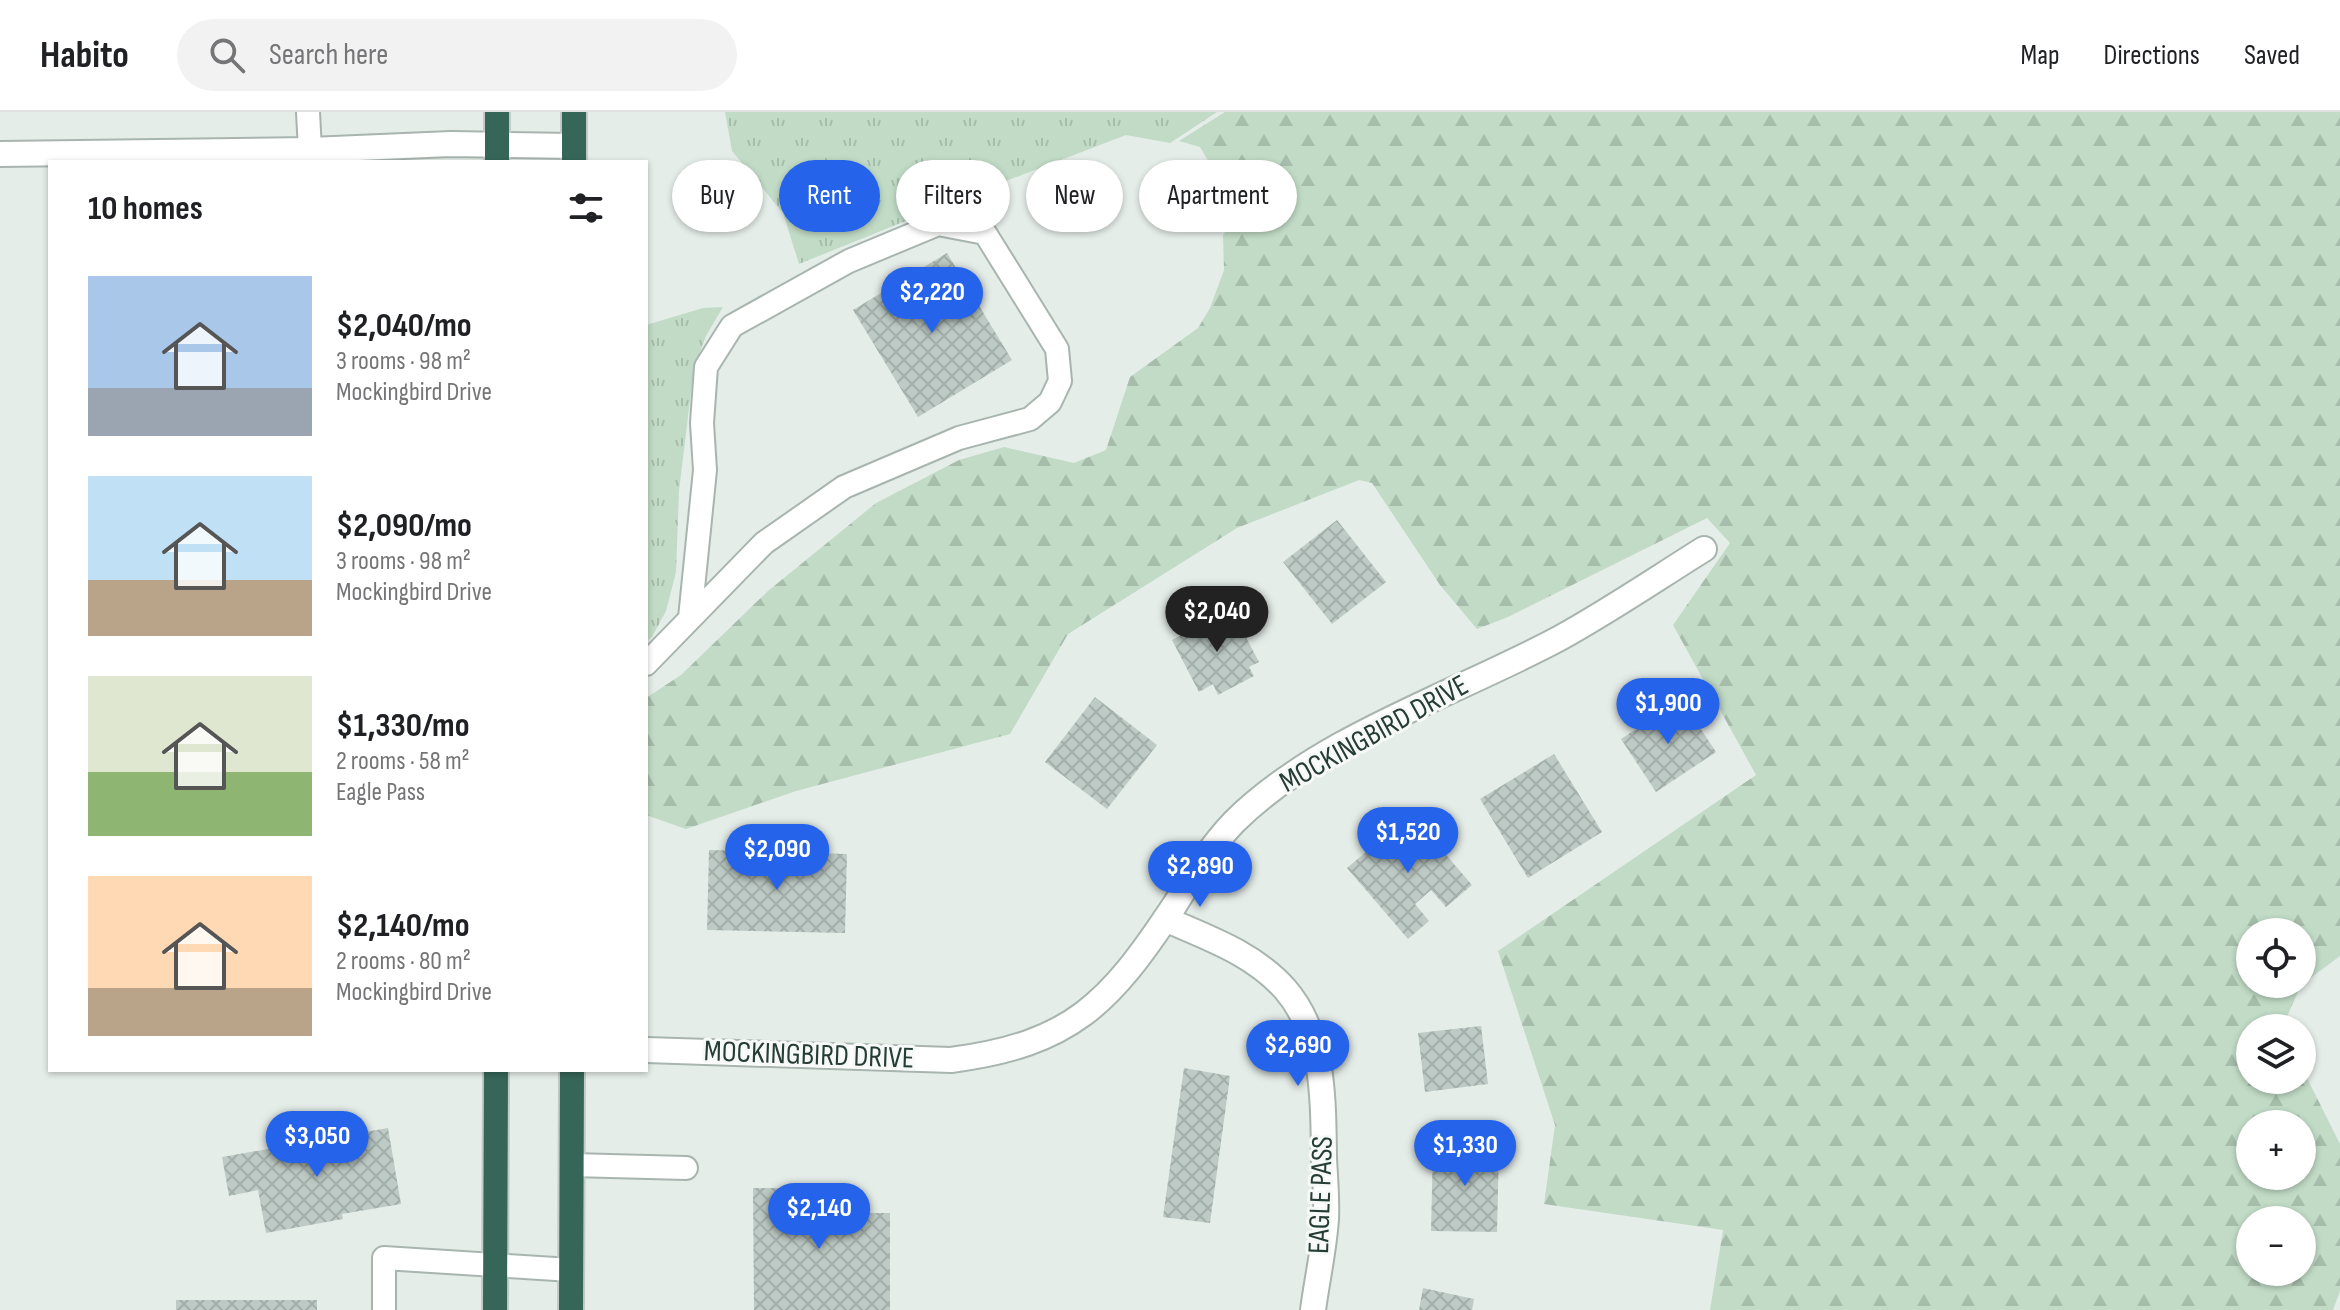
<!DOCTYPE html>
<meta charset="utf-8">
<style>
:root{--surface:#fff;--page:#f2f2f2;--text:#202124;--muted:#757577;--line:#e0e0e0;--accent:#2563eb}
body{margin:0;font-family:"Sofia Sans Condensed",sans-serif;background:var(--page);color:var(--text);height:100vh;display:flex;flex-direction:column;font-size:30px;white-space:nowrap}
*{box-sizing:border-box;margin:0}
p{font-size:26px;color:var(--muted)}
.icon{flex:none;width:44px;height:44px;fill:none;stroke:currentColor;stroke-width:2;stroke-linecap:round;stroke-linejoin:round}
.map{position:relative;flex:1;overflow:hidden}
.details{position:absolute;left:48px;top:48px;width:600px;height:912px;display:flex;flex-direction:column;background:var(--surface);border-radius:0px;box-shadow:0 2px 6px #0004}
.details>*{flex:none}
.top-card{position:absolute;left:672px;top:48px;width:760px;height:72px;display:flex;gap:16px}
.controls{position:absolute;left:2236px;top:806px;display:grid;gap:16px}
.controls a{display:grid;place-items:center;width:80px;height:80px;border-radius:50%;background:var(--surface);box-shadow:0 2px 6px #0004;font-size:40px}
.price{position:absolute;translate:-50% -68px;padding:0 18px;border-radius:28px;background:var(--accent);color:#fff;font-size:26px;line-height:52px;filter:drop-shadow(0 2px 4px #0008)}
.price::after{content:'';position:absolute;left:50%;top:48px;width:24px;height:18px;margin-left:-12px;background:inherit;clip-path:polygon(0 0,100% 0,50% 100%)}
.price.active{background:#222;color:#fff}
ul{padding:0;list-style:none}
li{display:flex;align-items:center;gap:24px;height:200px;padding:0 40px}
li span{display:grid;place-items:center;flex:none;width:224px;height:160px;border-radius:0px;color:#555}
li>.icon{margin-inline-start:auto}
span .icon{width:96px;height:96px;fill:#fffc;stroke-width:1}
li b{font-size:34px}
h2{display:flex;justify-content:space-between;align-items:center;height:96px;padding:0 40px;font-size:34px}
.chip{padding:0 28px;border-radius:36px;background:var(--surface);box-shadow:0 2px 6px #0004;font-size:28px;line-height:72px}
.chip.active{background:var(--accent);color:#fff}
header{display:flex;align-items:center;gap:48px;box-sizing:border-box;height:112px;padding:0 40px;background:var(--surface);border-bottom:2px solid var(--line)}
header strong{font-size:38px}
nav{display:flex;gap:44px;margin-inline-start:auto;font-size:28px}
.search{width:560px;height:72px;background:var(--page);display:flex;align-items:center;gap:20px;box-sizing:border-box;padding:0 28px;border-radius:44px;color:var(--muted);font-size:30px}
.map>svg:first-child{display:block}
</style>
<header>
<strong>Habito</strong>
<div class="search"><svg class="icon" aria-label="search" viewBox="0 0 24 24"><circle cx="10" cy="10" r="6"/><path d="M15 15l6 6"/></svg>Search here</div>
<nav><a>Map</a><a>Directions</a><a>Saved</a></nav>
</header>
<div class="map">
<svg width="2340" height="1198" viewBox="0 0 2340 1198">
<defs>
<pattern id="grass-tufts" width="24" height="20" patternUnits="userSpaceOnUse" patternTransform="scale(2)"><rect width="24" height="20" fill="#c1dbc6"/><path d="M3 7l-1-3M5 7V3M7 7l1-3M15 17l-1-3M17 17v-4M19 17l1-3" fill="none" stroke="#a6bdab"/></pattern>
<pattern id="forest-firs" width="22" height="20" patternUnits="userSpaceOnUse" patternTransform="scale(2)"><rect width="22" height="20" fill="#c1dbc6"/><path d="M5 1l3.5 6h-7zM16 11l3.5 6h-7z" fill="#a6bdab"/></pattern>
<pattern id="building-cross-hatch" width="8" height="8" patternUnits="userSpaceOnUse" patternTransform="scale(2)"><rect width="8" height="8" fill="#becac5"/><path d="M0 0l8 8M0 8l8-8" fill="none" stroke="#a3aeaa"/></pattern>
</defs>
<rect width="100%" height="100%" fill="#e5ede9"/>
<path fill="url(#grass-tufts)" d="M725,0h492l-47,31 -44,-8 -141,54 -186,75 -16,-51 -51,-62z
M723,195l-17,29 -12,31 -15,124 -3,81 -10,39 -14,26 -6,5v-317l57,-17z"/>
<path fill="url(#forest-firs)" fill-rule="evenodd" d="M1225,0h1115v844l-39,29 -19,43h-32v52h52v-12l38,76v147l-7,19h-623l13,-80 -179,-26 11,-79 -57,-174 258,-176 -83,-150 57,-82 -23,-25 -199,99 -31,12 -37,-44 -68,-102 -13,-3 -122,48 -169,106 -58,100 -214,57 -110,38 -40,-14v-117l35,-23 87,-84 108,-88 83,-43 45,-13 70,16 32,-13 24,-73 68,-49 12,-20 14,-38 -1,-35 16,-22 -39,-66 -21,-6zM2250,820h52v52h-52zM2250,1012h52v52h-52zM2250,1108h52v52h-52z"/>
<path fill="url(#building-cross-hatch)" d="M947,141l65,107 -94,57 -65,-107z
M1337,408l49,62 -54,42 -49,-62z
M1231,497l28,53 -10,5 5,9 -36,19 -5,-11 -14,8 -27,-52z
M1095,585l62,48 -50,64 -62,-47z
M1681,587l35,53 -60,40 -35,-53z
M1554,642l48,78 -74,46 -48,-79z
M1411,702l61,71 -26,22 -15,-17 -16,14 14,17 -21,18 -61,-71z
M709,738l138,4 -2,79 -138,-3z
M1481,914l7,58 -63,8 -7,-59z
M1184,956l46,8 -20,147 -47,-6z
M388,1016l13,76 -59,10 1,5 -77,14 -8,-43 -29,6 -7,-39z
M1433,1033l66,1 -2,86 -66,-1z
M753,1076h104l1,25h32v97h-136z
M1423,1176l51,11 -2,11h-53z
M176,1188h141v10h-141z"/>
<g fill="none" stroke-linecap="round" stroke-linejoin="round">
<g stroke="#a8b5af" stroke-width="26">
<path id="lane" d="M308,0l2,38
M646,552l118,-121 80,-56 115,-49 71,-19 20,-17 10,-21 -3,-32 -72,-116 -47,-9 -89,37 -117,65 -26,41 -4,56 3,47 -15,148
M572,1053l114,3
M384,1198v-52l187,12"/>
</g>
<g stroke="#a8b5af" stroke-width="28">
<path id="street" d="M0,42l310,-4 141,-6 123,2
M1165,807c43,19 88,34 120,70 40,46 38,112 39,169 1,20 3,41 2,61 -2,30 -9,61 -13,91
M646,938l305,10c121,-16 158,-56 223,-154 18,-29 36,-59 60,-84 86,-85 220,-127 326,-184 49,-27 96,-59 144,-89"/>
</g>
<g stroke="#c2c9c6" stroke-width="28">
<path id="highway" d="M497,0v50
M574,0v50
M495,1198l1,-240
M571,1198l1,-240"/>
</g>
<use href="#lane" stroke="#fff" stroke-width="22"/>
<use href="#street" stroke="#fff" stroke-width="24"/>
<use href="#highway" stroke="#356658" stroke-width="24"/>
</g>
<g text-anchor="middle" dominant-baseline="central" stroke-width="6" stroke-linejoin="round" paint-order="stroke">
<g font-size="30" fill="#263d35" stroke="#f6f9f7">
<text transform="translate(1374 622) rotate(-29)">MOCKINGBIRD DRIVE</text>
<text transform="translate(809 943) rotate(2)">MOCKINGBIRD DRIVE</text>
<text transform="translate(1321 1083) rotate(-88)">EAGLE PASS</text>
</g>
</g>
</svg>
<div class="controls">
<a><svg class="icon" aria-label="locate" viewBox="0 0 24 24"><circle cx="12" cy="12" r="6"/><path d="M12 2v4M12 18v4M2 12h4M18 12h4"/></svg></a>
<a><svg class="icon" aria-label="layers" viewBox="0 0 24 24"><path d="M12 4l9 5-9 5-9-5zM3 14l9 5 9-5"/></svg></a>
<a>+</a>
<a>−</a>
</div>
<b class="price" style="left:932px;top:223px">$2,220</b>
<b class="price active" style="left:1217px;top:542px">$2,040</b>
<b class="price" style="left:1668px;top:634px">$1,900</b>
<b class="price" style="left:1408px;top:763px">$1,520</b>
<b class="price" style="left:777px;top:780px">$2,090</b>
<b class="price" style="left:1200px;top:797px">$2,890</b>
<b class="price" style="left:1298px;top:976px">$2,690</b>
<b class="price" style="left:317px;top:1067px">$3,050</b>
<b class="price" style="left:1465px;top:1076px">$1,330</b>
<b class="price" style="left:819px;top:1139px">$2,140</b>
<div class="top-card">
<a class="chip">Buy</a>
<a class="chip active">Rent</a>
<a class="chip">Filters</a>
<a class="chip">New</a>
<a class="chip">Apartment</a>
</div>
<section class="details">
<h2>10 homes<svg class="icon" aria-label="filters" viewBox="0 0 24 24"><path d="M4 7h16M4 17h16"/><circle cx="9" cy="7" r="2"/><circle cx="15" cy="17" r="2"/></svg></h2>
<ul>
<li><span style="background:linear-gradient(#a9c7e8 70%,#9aa5b1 0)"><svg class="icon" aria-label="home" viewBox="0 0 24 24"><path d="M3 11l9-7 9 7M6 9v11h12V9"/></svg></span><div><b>$2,040/mo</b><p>3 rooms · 98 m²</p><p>Mockingbird Drive</p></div></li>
<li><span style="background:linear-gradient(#bfe0f5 65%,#b9a48a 0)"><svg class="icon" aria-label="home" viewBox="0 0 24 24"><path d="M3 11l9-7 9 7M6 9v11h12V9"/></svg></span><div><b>$2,090/mo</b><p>3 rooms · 98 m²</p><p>Mockingbird Drive</p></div></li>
<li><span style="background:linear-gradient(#dfe7d0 60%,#8fb573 0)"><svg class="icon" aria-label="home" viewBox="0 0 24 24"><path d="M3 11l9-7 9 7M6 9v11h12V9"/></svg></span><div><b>$1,330/mo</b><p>2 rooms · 58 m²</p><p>Eagle Pass</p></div></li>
<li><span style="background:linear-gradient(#ffd9b3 70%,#b9a48a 0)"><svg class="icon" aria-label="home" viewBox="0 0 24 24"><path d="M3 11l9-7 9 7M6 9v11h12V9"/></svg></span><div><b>$2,140/mo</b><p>2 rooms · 80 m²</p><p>Mockingbird Drive</p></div></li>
</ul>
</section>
</div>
